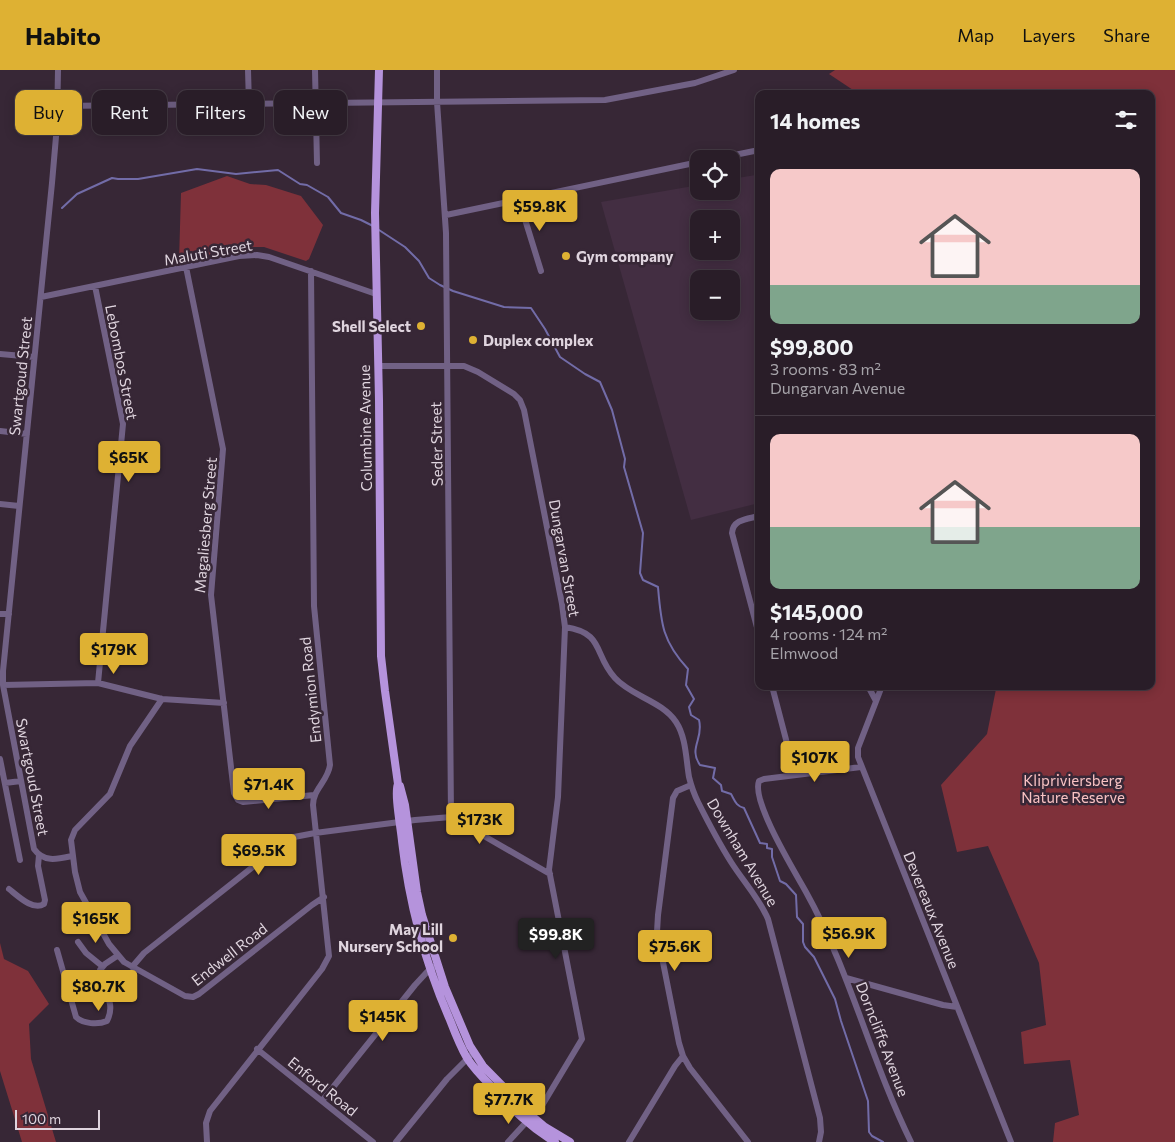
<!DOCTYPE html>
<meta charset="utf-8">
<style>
:root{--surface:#291d28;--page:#312630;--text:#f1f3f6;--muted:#a5a2a8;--line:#453b45;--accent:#deb133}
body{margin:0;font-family:Commissioner,sans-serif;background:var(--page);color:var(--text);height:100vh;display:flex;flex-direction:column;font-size:19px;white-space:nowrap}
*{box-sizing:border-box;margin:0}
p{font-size:16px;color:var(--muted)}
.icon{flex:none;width:28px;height:28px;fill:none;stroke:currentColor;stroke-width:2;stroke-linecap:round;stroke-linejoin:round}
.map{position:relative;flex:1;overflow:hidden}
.side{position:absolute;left:755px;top:20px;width:400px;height:600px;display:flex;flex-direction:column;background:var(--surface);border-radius:10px;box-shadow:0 2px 12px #0003,0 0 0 1px var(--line)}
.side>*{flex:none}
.guide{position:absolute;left:15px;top:20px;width:475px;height:45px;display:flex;gap:10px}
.fabs{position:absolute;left:690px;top:80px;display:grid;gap:10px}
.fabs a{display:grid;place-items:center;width:50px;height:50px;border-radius:10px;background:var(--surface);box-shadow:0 2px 12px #0003,0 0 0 1px var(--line);font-size:25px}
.scale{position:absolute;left:15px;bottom:12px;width:85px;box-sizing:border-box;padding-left:5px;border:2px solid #dfd4de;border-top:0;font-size:14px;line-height:18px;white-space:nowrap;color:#dfd4de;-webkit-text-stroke:4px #372736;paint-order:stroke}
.price{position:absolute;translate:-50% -42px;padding:0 11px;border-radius:5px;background:var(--accent);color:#111;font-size:16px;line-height:32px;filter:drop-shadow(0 1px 2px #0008)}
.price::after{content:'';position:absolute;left:50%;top:30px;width:15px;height:11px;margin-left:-8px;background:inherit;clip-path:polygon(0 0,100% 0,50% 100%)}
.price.current{background:#222;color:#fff}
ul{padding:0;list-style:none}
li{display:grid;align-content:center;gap:10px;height:265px;padding:0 15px}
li+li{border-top:1px solid var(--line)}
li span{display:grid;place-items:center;height:155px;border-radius:10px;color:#555}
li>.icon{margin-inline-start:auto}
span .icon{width:90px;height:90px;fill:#fffc;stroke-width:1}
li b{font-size:21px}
h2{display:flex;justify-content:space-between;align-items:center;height:60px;padding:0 15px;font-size:21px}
.chip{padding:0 18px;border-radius:10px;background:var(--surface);box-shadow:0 2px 12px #0003,0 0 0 1px var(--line);font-size:18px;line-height:45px}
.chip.current{background:var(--accent);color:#111}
header{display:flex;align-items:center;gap:30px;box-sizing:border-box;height:70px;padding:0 25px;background:var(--accent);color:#111}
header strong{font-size:24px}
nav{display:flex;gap:28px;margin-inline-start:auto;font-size:18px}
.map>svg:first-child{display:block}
</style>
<header>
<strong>Habito</strong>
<nav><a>Map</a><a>Layers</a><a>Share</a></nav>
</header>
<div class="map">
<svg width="1175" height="1072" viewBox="0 0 1175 1072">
<rect width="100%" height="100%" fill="#372736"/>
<path fill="#432e42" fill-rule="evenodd" d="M756,105l3,9v319l-68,17 -90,-318 98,-17v6h32v-12zM699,149h32v32h-32zM699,209h32v32h-32z"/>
<path fill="#7f313a" d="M835,0h340v1072h-122l2,-19 24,-8 -9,-55 -46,4 -3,-32 25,-7 -7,-62 -51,-117 -31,6 -16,-67 46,-51 9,-45 13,-3h142v-592h-292l-30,-20z
M227,106l23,8 16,1 35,11 22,29 -14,34 -3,2 -42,-14h-15l-70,14 2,-68z
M0,873l4,16 24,12 21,33 -20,20 2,35 25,83h-34l-22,-71z"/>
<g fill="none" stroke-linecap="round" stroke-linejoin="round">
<path stroke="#726ca8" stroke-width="2" d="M62,138l15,-14 35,-16 6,1h20l59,-10 39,5 42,-4 22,14 7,1 21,12 13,16 20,7 12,6
M379,160l26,17 14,14 10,17 11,7 13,6 51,16 27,1 14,21 15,28 25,17 15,8 12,28 13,49 -1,8 19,66 -3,40 3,7 15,7c3,36 4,54 30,82l-2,16 8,14 -5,8 2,8 8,5c5,19 -11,28 1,45l15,3 -2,10 8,7 1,6 9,3c4,7 5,12 13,14l16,35 7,1v4l5,1v8l8,24 6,3 10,11 1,22 6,7v18l2,5 9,10 21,42 6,22 27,80 1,31 3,4 11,6"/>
<path stroke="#716185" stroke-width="6" d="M58,0l-1,55 -5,58 -49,488v14l31,164c10,14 24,10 38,7
M248,0l1,34
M315,0l2,93
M437,0v32l9,131 5,584
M58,36l547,-6 90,-17 39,-13
M715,89l44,-9
M519,130l22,71
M446,145l253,-53
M186,197l37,182 -12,146 23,198 4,7 5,2 71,-7
M95,216l28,138 -25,259
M41,227l198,-41 18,-1 12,2 107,37
M0,284l34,3
M378,296h86l14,6 36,22 6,6 4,10 38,194 3,23 -7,170 -9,73 33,169 -39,65 -35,38
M0,361l27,3
M0,434l19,2
M759,446c-11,3 -26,3 -27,17l27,102
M0,544h9
M565,557c40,6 28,27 50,51 16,18 47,23 61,44 10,15 10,37 13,55 2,8 5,17 9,25 10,20 21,41 33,60 12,19 28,36 37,57l52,199 1,14 -2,10
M3,615l95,-2 64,16 62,4
M772,616l23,88
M868,616l8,15
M882,616l-24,62v9l153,385
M162,629l-32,47 -20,48 -35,36 -4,10 4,32 5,20 29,52 15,18 61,34 8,1 6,-3 113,-89 12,-8
M0,689l20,101
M861,697l-97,12 -5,2c-8,20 36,91 47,111 44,79 65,169 105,250
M5,713l16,-2
M691,715l-14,6 -4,7 -15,117 -1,17 22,111 4,13 7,12 58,74
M9,819c9,7 24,22 35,15l1,-4 -7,-34 1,-11
M78,872l8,11 16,13
M57,880l19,67c7,7 22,8 31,4 11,-22 -9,-32 -7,-51l5,-6 12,-8
M132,897l12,-14 139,-110 11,-6 21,-4 100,-13 36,-3 99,57
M846,908l97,27 14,2
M257,979l116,93
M322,1031l93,-116 12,-13 10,-7
M207,1072l-1,-19 4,-12 112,-142 7,-13 -16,-151c0,-16 15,-24 17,-40l-16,-159 -3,-335
M396,1072l51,-63 26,-26
M629,1072l46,-76 8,-10"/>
<path stroke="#b593dc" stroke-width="8" d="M379,0l-4,143 4,187 2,256 4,35 13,93c-4,9 3,45 4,57 7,62 23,122 48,179 5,13 10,26 17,38 7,11 16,20 25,29 19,21 38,40 63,55
M400,716l5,19 12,87 5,23 23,72 25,59 13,20 49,50 13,11 25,15"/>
</g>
<g fill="#deb133" stroke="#372736" stroke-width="2">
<circle cx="566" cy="186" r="5"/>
<circle cx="421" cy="256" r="5"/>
<circle cx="473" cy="270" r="5"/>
<circle cx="453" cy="868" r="5"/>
</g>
<g text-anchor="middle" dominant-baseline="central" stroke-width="5" stroke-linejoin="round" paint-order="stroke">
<g font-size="15" fill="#dfd4de" stroke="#372736">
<text transform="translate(208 182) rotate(-10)">Maluti Street</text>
<text transform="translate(122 292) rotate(79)">Lebombos Street</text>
<text transform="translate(20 306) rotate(-84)">Swartgoud Street</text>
<text transform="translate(365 358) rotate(-91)">Columbine Avenue</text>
<text transform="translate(436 374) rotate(-91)">Seder Street</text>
<text transform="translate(205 455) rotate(-85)">Magaliesberg Street</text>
<text transform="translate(565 488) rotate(80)">Dungarvan Street</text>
<text transform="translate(310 620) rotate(-96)">Endymion Road</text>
<text transform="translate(33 707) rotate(79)">Swartgoud Street</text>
<text transform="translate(743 782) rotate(59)">Downham Avenue</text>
<text transform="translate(932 840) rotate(68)">Devereaux Avenue</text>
<text transform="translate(229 884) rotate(-38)">Endwell Road</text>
<text transform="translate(883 969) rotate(69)">Dorncliffe Avenue</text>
<text transform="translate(323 1016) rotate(39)">Enford Road</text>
</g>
<g font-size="15" font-weight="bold" fill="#dfd4de" stroke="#372736" text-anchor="start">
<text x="576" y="186">Gym company</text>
<text x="411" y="256" text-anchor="end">Shell Select</text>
<text x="483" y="270">Duplex complex</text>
<text x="443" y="859" text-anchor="end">May Lill<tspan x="443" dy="17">Nursery School</tspan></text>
</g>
<g font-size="15" fill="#f9c2c3" stroke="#372736">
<text x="1073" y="710">Klipriviersberg<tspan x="1073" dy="17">Nature Reserve</tspan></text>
</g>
</g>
</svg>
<div class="fabs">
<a><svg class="icon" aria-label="locate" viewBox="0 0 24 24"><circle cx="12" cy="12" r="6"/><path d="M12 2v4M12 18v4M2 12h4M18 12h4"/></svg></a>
<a>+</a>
<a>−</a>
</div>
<div class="scale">100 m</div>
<b class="price" style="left:540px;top:162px">$59.8K</b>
<b class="price" style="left:129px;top:413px">$65K</b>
<b class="price" style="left:114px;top:605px">$179K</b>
<b class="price" style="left:815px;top:713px">$107K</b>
<b class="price" style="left:269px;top:740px">$71.4K</b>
<b class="price" style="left:480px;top:775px">$173K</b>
<b class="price" style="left:259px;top:806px">$69.5K</b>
<b class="price" style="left:96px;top:874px">$165K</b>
<b class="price" style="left:849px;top:889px">$56.9K</b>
<b class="price current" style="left:556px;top:890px">$99.8K</b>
<b class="price" style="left:675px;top:902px">$75.6K</b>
<b class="price" style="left:99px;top:942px">$80.7K</b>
<b class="price" style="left:383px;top:972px">$145K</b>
<b class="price" style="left:509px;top:1055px">$77.7K</b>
<div class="guide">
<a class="chip current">Buy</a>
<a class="chip">Rent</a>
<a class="chip">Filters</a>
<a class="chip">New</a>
</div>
<section class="side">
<h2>14 homes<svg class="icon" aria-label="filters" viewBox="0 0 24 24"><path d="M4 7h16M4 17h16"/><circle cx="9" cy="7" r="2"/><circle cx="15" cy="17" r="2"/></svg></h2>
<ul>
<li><span style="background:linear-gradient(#f6c9c9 75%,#7fa58c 0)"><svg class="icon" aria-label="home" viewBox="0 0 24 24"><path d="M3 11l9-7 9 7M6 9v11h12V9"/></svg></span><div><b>$99,800</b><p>3 rooms · 83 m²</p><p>Dungarvan Avenue</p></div></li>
<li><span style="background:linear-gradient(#f6c9c9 60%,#7fa58c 0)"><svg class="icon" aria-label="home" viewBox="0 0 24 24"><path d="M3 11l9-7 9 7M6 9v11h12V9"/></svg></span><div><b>$145,000</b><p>4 rooms · 124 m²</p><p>Elmwood</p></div></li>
</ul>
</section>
</div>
